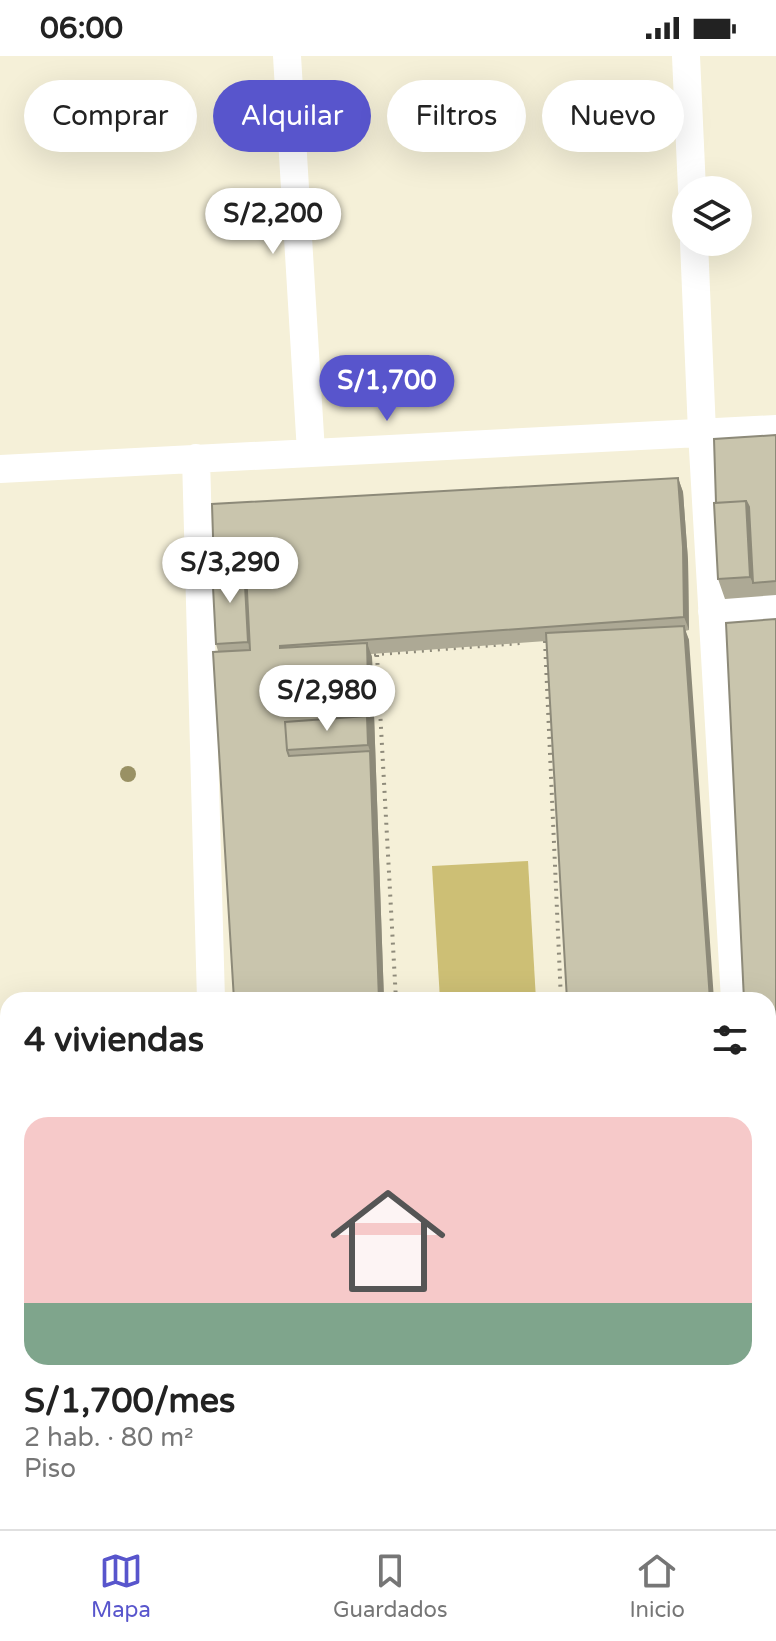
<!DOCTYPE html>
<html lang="es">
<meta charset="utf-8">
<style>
:root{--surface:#fff;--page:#f2f2f2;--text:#222;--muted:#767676;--line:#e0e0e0;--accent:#5855cc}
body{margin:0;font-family:"Varela Round",sans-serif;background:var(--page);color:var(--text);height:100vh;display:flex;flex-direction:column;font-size:30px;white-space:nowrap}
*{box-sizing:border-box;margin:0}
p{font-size:26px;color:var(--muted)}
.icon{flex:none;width:44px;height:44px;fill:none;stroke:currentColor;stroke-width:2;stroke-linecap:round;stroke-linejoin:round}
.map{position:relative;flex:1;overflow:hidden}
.drawer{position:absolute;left:0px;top:936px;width:776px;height:538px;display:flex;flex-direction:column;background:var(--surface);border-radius:24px 24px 0 0;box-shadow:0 8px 32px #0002}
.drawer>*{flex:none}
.top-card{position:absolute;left:24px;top:24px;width:728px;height:72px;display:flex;gap:16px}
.fabs{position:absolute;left:672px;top:120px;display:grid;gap:16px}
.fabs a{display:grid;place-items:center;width:80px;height:80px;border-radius:50%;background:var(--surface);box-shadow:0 8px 32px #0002;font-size:40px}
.price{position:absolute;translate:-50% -68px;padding:0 18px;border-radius:28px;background:#fff;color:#222;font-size:26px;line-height:52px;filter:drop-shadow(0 2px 4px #0008)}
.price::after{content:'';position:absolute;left:50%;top:48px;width:24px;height:18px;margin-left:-12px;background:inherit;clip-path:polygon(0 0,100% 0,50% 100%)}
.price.current{background:var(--accent);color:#fff}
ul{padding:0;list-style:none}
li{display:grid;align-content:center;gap:16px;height:424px;padding:0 24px}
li+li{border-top:2px solid var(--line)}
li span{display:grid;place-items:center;height:248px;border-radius:24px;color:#555}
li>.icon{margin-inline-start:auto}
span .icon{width:144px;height:144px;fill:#fffc;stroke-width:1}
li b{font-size:34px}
h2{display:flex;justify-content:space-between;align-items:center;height:96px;padding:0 24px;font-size:34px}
.chip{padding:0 28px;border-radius:36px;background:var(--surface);box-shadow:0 8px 32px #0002;font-size:28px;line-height:72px}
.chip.current{background:var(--accent);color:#fff}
.status{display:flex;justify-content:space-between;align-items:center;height:56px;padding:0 40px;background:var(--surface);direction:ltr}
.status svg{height:22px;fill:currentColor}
.menu{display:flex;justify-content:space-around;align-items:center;height:112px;border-top:2px solid var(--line);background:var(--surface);font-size:22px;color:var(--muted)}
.menu a{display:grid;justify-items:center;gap:4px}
.menu .current{color:var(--accent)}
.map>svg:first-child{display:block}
</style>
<div class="status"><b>06:00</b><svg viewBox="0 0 49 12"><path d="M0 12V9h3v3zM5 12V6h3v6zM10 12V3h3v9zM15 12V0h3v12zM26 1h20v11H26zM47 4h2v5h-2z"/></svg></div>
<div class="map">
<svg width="776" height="1473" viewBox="0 0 776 1473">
<rect width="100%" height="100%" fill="#f5f0d8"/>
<path fill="#cdbf75" d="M528,805l8,139h-96l-8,-134z"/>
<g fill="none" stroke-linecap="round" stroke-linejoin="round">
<path stroke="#8f8b7b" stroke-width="4" stroke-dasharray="2 6" stroke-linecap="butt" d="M545,585l16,359
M366,599l155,-12
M377,599l19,345"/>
<path stroke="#fff" stroke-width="28" d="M287,0l24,396
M686,0l6,134
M694,186l8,190 33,568
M196,402l15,542
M0,413l776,-40
M712,555l64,-3
M768,1059h8
M0,1108h8
M768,1241h8
M768,1434l8,-1
M189,1473l1,-7
M244,1473l93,-7"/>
</g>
<circle fill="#999164" cx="128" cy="718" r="8"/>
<path fill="#ada995" d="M776,379v160l-51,4 -7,-20z
M678,422l5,14 5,68 1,70 -4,1 4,9 -143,1 -175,13 1,3 12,343h-150l-16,-349 -2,-7z
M776,563v482l-8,1v-102z
M768,1070h8v149h-8z
M776,1256v161h-3l-5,-14v-146z"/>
<path fill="#8d8a79" d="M678,422l5,14 5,68 1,70 -5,-13z
M746,445l8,20 -1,62 -3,-6z
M244,510l7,20 4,76 -7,-20z
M684,570l5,14 25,360h-4z
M367,587l5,14 12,343h-5l-9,-249 -2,-6z"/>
<path fill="#c9c5ad" stroke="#8d8a79" stroke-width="2" d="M776,379v146l-23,2 -4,-76 -3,-6 -30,2 -2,-64z
M678,422l5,69 1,70 -404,29v2l87,-5 2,79 -2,-6 -82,6 2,28 2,6 81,-5 9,249h-145l-21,-348 37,-2 -4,-78 -2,-6 -30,2 -2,-64z
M746,445l4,76 -32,2 -4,-76z
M244,510l4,76 -32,2 -4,-76z
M776,563v468l-8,1v-88h-24l-18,-377z
M684,570l26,374h-143l-21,-367z
M367,660l1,29 -81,5 -2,-28z
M768,1070h8v135l-8,1z
M776,1256v64h-8v-63z
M768,1320h8v76l-8,1z"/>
</svg>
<div class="fabs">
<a><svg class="icon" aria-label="layers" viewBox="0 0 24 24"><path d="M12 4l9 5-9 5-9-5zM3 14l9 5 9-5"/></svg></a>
</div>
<b class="price" style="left:273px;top:200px">S/2,200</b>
<b class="price current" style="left:387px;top:367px">S/1,700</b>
<b class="price" style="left:230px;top:549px">S/3,290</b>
<b class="price" style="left:327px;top:677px">S/2,980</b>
<div class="top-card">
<a class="chip">Comprar</a>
<a class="chip current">Alquilar</a>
<a class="chip">Filtros</a>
<a class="chip">Nuevo</a>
</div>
<section class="drawer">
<h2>4 viviendas<svg class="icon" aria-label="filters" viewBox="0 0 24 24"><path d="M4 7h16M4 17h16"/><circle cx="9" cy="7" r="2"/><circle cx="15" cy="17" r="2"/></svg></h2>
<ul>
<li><span style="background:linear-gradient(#f6c9c9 75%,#7fa58c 0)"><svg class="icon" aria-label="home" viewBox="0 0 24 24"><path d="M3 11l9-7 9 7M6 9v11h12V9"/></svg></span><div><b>S/1,700/mes</b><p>2 hab. · 80 m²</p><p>Piso</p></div></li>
</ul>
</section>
</div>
<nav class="menu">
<a class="current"><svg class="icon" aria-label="map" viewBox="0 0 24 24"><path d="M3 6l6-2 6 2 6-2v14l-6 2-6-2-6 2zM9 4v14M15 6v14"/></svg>Mapa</a>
<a><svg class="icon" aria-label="saved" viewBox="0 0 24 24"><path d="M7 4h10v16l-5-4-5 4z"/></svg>Guardados</a>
<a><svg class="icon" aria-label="home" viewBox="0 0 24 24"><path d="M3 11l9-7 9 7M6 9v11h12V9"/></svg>Inicio</a>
</nav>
